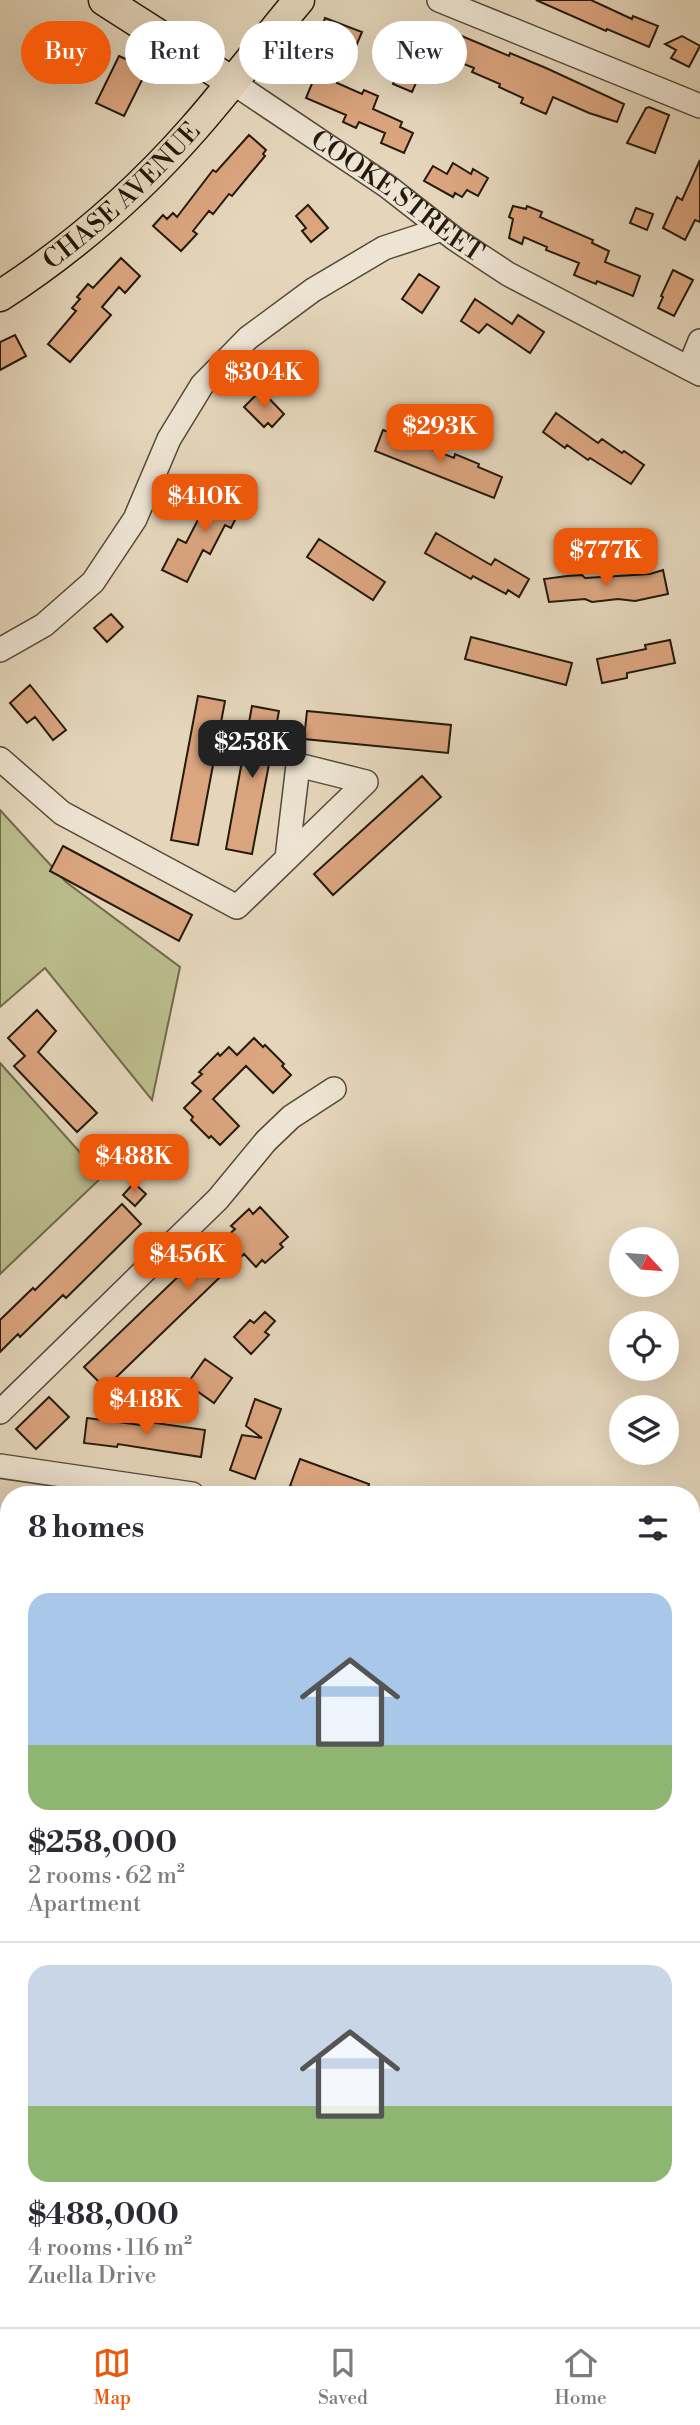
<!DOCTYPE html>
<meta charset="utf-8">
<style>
:root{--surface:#fff;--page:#f7f7f7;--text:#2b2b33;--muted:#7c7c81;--line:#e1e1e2;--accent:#ea580c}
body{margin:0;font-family:"Libre Bodoni",serif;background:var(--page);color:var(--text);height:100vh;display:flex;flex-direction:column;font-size:26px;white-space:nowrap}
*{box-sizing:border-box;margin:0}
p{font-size:23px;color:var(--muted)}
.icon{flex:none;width:38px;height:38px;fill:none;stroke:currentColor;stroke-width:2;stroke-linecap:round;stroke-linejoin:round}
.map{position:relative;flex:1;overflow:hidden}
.sheet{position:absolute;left:0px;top:1486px;width:700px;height:842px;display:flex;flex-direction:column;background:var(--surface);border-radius:28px 28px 0 0;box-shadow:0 7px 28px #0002}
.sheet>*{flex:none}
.top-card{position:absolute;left:21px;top:21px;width:658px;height:63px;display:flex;gap:14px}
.needle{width:46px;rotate:116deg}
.tools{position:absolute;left:609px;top:1227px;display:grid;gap:14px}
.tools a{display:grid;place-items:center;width:70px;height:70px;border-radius:50%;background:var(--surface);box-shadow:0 7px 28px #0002;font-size:35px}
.price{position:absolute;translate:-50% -60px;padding:0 16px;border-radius:14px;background:var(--accent);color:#fff;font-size:23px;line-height:46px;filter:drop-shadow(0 2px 4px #0008)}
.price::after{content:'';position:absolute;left:50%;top:42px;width:21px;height:16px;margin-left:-10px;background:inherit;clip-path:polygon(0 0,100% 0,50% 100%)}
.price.current{background:#222;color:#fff}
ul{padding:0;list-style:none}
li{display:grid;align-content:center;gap:14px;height:371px;padding:0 28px}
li+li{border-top:2px solid var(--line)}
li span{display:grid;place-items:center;height:217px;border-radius:21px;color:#555}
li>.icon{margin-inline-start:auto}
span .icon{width:126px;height:126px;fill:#fffc;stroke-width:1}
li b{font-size:30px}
h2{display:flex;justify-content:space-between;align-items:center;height:84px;padding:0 28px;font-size:30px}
.chip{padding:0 24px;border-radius:32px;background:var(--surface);box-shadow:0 7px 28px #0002;font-size:24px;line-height:63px}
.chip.current{background:var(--accent);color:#fff}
.tab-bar{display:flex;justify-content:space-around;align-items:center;height:98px;border-top:2px solid var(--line);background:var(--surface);font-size:19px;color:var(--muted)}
.tab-bar a{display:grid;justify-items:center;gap:4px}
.tab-bar .current{color:var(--accent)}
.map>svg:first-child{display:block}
</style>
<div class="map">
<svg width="700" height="2327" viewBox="0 0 700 2327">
<rect width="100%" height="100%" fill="#e5d6bb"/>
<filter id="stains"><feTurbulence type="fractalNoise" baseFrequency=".00286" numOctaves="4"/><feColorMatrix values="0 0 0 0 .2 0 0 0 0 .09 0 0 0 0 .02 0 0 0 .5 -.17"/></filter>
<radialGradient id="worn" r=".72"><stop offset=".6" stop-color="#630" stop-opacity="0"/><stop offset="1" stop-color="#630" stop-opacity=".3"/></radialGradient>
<path fill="#bbbc8c" stroke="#706b4c" stroke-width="2" d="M0,810l66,72 114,85 -28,133 -107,-132 -45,39z
M0,1063l102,114 -102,97z"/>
<path fill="#dba57f" stroke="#241a0c" stroke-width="2" d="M536,0h55l41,19 1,-3 25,10 -9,21 -42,-18 -1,2z
M325,18l37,14 -6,14 -4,-1 -15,38 25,11 2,-4 14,6 -5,13 29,13 -2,5 13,6 -9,20 -23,-10 4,-10 -26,-11 -3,6 -13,-6 3,-7 -40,-17 24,-58 -11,-4z
M438,26l71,30 1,-3 36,15 78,36 -7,18 -28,-9 -36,-16 -7,17 -25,-11 2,-5 -24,-11 1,-3 -28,-12 2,-4 -47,-19z
M682,36l18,10 -11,21 -18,-9 5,-8 -11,-6z
M119,56l11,5 2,-3 17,8 -25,50 -28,-13z
M401,65l19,9 -8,18 -19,-8z
M649,107l20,8 -14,38 -28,-10 19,-35z
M249,135l17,15 -3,4 2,2 -33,40 -3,-2 -16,20 -4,-3 -16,20 4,3 -16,17 -28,-25 10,-11 4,4 6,-6 4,4 36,-47 3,2z
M700,160v62l-5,-2 -10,20 -22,-12 14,-31 5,3z
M453,163l18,11 2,-5 15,9 -10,18 -11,-6 -5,7 -7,-4 -2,4 -29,-16 9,-15 14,8z
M308,205l20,23 -17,14 -9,-11 4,-3 -10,-12z
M513,206l13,3 1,-3 15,6 -2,5 53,23 -1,3 17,8 -4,11 35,14 -7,20 -36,-15 -1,3 -22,-9 5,-12 -33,-13 1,-3 -23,-10 -2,7 -13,-6 4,-19 -4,-2z
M636,208l17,6 -6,16 -17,-7z
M121,258l19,18 -15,17 -6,-6 -17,20 9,8 -41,47 -22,-18 28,-33 -4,-3 8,-9 -3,-2 11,-13 5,4z
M673,270l20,10 -19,36 -16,-8 5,-11 -2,-1z
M419,274l20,13 -17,26 -20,-14z
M475,299l37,25 6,-9 26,17 -14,21 -43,-29 -8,9 -18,-12z
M15,335l11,21 -26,14v-28z
M261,390l23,24 -12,13 -4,-4 -4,4 -20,-20z
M556,413l42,30 4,-4 20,14 2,-2 20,14 -13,19 -41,-26 -2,2 -21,-15 -2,3 -22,-16z
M383,430l71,28 1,-4 24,10 -1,3 24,10 -8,21 -119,-47z
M224,484l23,12 -16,32 -6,-3 -15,29 -7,-4 -16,32 -25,-12 16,-31 8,4 16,-31 7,3z
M436,533l55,32 4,-6 34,20 -10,18 -11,-7 -2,4 -33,-18 -2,3 -46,-26z
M319,539l66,43 -12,18 -66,-43z
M663,570l5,24 -33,7 -17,-2 -26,3 -7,-3 -36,3 -5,-23 23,-3 15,-1 3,3 65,-4z
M111,614l12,13 -16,15 -13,-14z
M471,637l101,26 -6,22 -101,-26z
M670,640l5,23 -48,10v5l-25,5 -5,-24 49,-10 -1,-4z
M30,685l36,45 -13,10 -18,-23 -8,6 -17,-20z
M198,696l27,5 -27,144 -27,-5z
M252,706l27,5 -27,143 -26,-5z
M307,711l144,14 -3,28 -144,-14z
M422,776l19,21 -108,98 -19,-21z
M63,846l129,69 -13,26 -129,-70z
M37,1010l19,21 -18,21 59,61 -20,19 -63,-66 11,-10 -17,-18z
M254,1038l9,9 2,-2 19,19 -2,2 9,9 -18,18 -27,-27 -33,33 26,27 -19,19 -9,-9 -2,2 -18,-18 2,-3 -9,-9 17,-17 -9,-8 10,-9 -3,-2 19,-19 2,3 9,-9 8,8z
M134,1183l12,11 -11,12 -12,-11z
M122,1204l19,20 -75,74 -3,-3 -43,42 -2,-3 -18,18v-32l33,-32 2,2z
M260,1207l28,30 -8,7 3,3 -18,16 -3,-3 -6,7 -12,-13 -139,134 -21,-21 125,-120 3,3 23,-21 -4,-3 18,-17 4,5z
M265,1312l10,9 -10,11 4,3 -18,19 -17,-17 16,-17 4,3z
M205,1359l27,19 -18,25 -27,-19z
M49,1397l20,20 -33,32 -20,-20z
M255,1399l26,10 -26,70 -25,-9 12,-35 20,3 -16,-12z
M87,1418l61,8 1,-4 56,8 -4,27 -83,-13 -1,3 -33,-4z
M300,1459l69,25 -3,10h-51l-25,-8z"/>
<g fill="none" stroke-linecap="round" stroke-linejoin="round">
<g stroke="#544938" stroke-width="26">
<g id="minor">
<path d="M439,0l261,106"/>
<path id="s1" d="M232,82l155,104 68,53 53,35 192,100"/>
<path d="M689,368l11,-27"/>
<path d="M0,650l44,-25 49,-43 42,-63 34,-80 33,-54 46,-47 65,-48 71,-42 58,-19"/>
<path d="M0,759l62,54 175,94 129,-125 -68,-17 -11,93"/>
<path d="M0,1412l218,-213 48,-58 25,-24 43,-28"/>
<path d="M0,1466l192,28"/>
<path d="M691,2019l9,-9"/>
<path d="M0,2193l9,5"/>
<path d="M691,2278l9,5"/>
<path d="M157,2319l10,8"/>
<path d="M500,2327l5,-8"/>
<path d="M700,2327v-1"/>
</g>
</g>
<g stroke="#241a0c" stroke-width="33">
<g id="major">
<path d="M104,0l128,82"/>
<path id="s2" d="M0,296c71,-46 138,-104 194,-168 36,-41 70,-86 105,-128"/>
</g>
</g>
<use href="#minor" stroke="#eee4d3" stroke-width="23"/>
<use href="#major" stroke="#e5d6bb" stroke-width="30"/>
</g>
<g text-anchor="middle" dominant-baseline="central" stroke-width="7" stroke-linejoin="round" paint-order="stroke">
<g font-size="26" fill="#241a0c" stroke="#eee4d3">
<text stroke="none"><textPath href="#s2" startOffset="158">CHASE AVENUE</textPath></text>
<text stroke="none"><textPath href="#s1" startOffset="201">COOKE STREET</textPath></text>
</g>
</g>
<rect width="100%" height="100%" filter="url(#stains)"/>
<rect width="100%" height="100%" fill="url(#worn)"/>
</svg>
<div class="tools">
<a><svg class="needle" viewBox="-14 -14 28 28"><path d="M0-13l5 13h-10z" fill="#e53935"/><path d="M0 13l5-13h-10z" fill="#7c7c81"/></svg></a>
<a><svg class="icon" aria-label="locate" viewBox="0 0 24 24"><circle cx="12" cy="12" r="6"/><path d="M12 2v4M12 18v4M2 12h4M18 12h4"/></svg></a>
<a><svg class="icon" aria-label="layers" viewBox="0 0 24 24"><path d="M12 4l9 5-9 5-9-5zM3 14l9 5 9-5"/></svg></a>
</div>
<b class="price" style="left:264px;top:410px">$304K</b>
<b class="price" style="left:440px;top:464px">$293K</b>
<b class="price" style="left:205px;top:534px">$410K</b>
<b class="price" style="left:606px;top:588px">$777K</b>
<b class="price current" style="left:252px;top:780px">$258K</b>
<b class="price" style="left:134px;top:1194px">$488K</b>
<b class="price" style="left:188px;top:1292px">$456K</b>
<b class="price" style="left:146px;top:1437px">$418K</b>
<div class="top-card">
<a class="chip current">Buy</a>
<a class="chip">Rent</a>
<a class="chip">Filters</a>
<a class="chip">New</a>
</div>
<section class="sheet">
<h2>8 homes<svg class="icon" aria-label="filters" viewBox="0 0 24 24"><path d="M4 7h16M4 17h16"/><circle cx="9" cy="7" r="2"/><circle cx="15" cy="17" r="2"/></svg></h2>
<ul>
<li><span style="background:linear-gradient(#a9c7e8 70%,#8fb573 0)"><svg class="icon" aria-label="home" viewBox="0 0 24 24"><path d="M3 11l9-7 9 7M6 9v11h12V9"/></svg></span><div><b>$258,000</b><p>2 rooms · 62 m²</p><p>Apartment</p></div></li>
<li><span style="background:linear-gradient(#c9d6e8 65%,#8fb573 0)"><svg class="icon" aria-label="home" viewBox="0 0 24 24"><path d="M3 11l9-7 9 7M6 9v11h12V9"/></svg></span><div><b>$488,000</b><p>4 rooms · 116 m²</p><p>Zuella Drive</p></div></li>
</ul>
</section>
</div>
<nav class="tab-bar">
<a class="current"><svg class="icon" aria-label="map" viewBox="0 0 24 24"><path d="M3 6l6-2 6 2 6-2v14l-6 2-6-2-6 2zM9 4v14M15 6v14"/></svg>Map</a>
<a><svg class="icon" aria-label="saved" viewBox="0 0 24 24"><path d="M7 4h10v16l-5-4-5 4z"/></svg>Saved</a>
<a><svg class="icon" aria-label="home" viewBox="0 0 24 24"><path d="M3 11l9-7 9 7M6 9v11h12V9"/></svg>Home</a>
</nav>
